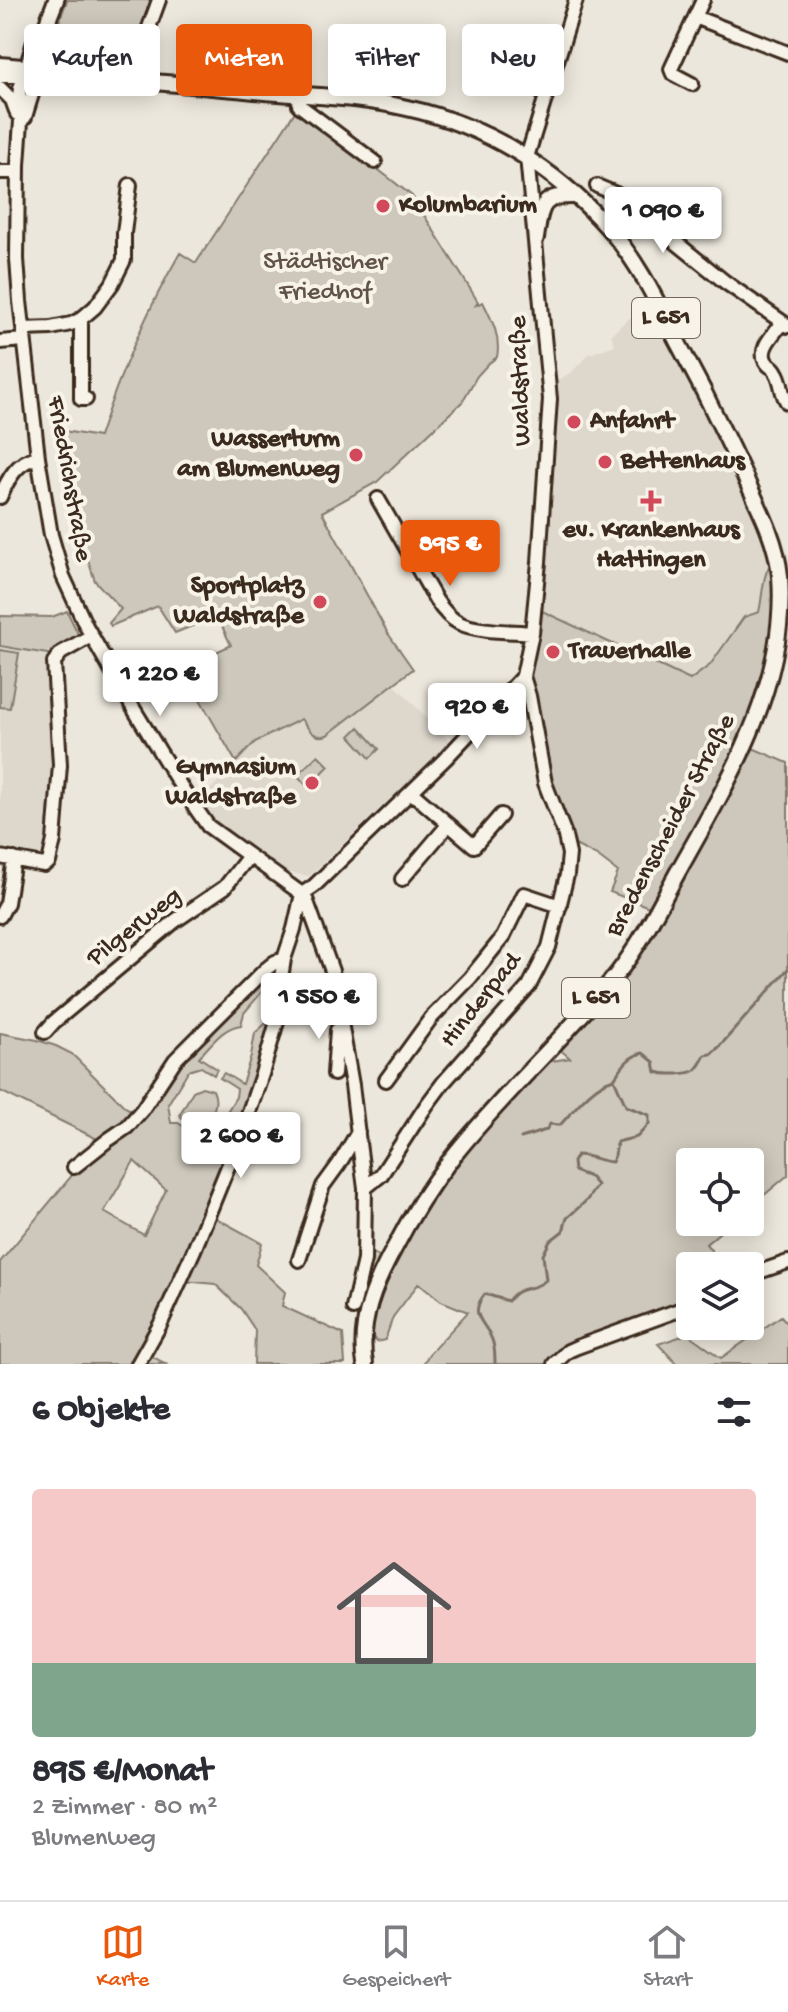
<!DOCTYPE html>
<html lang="de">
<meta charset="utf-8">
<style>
:root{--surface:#fff;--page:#f2f2f3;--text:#2b2b33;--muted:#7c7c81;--line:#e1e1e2;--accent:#ea580c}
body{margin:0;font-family:"Gochi Hand",sans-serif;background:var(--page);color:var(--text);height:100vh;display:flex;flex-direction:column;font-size:30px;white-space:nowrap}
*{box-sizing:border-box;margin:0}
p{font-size:26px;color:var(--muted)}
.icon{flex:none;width:44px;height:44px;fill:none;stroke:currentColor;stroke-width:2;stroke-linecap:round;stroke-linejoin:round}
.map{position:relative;height:1364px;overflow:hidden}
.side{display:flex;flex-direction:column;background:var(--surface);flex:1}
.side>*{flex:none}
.hud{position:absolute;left:24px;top:24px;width:740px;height:72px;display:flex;gap:16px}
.buttons{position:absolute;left:676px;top:1148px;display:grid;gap:16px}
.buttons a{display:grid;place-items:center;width:88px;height:88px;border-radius:8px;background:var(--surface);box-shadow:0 4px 20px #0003;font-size:40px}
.price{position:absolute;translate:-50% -68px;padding:0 18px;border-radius:8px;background:#fff;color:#222;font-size:26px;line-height:52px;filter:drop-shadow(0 2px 4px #0008)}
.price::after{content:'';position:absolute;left:50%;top:48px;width:24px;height:18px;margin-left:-12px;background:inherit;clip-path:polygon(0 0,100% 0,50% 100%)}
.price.on{background:var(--accent);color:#fff}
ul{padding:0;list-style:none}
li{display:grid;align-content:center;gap:16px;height:424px;padding:0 32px}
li+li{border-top:2px solid var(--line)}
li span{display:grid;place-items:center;height:248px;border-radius:8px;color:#555}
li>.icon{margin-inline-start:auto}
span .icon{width:144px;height:144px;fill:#fffc;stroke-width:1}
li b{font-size:34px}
h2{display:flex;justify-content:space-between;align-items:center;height:96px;padding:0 32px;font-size:34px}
.tag{padding:0 28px;border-radius:8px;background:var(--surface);box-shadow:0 4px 20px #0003;font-size:28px;line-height:72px}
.tag.on{background:var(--accent);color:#fff}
.dock{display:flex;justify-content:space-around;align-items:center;height:112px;border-top:2px solid var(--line);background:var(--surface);font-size:22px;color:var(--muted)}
.dock a{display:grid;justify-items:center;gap:4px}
.dock .on{color:var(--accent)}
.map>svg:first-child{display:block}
</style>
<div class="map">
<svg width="788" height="1364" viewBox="0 0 788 1364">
<rect width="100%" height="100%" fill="#ece7dc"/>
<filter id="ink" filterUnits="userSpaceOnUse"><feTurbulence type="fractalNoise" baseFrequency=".0125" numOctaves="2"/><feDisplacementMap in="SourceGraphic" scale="16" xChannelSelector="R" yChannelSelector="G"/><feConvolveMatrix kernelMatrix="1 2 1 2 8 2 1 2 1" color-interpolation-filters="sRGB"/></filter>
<g filter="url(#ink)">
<path fill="#ddd7cc" d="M629,318l7,1 12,14 8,-6 7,-1 85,165 25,70 -7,7 -7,45 -15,4 -34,48 -20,15 -150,-70 9,-99 7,-130 16,-9 17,-18 26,-9 -4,-10z
M0,647l55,6 3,113 -11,95 -47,-8z
M394,684l56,58 -141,134 -24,-4 -61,-42 -27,-33 15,-9 43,-46 46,-23 14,17 6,1 6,-2z"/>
<path fill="#cec8bc" stroke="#84796d" stroke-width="2" fill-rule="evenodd" d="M67,0h84l-21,60c-3,4 -5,6 -10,8 -13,5 -58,-6 -63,-19 -6,-14 6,-36 10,-49z
M298,107l114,89 57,91 9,15 -2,3 7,-3c9,18 18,35 14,55l-9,7 -11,12 -15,26 -85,80 -55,30 65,120 26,37 -86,66c-13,5 -19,-7 -26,-16l-46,23 -19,20 -54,-94 49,-23 -14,-29 -42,17 -17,-27 -47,20 -2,-3 12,-14 -26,-28 -27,-81 -10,-70 41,7c21,-64 47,-125 81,-184l16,10z
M773,561l4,15 -7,85 -27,77 -66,127 -28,42 -39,-15 8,-20 -21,-16 -26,-13 -14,-34 -30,-127 13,-72 150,70 20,-15 34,-48 15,-5c4,-16 3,-40 14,-51z
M67,611l12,25 -26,19 -53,-9v-30l52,1z
M0,650l19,3 -9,55 -10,-1z
M359,727l20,22 -9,9 -20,-22z
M750,747l38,16v412l-38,32v-45h-60v60h42l-26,22 18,22h-34v34l-139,64h-128l6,-10 39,-42 -27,-11 -22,-18 -26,34 -8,23 -9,2 -8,-14 31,-85 77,-108 70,-73 24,-4 -12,-10 42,-47z
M318,755l11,11 -21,21 -11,-12z
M265,973l7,7 -28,33 -3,12c-18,2 -29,19 -42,32l18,12 -3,6 -13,-8 -13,4 -20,33 3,19h7l20,12 17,-4 21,-34 1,-8 -17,-11 4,-5 18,11 9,-28 4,-23 19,-17 -5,21 -49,134 -8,45 50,27 -6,22 29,27 -3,14 61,28 2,30h-91l1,-34 -14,-21 -26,-25 -31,-3 -36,73 18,10h-166v-102l74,-89 23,-34 -97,-48v-58l37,7 19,6 16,8 53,53 15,8 33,-51zM134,1161l32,29 -22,45 -40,-23z
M202,1087l11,3c7,15 -2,25 -9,38l-2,1 -21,-12 -1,-3 13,-23z
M366,1250l17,8 -13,29 -11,30 -4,-2v-3z
M781,1316l7,8v40h-111l-19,-20 30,-10 33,24z"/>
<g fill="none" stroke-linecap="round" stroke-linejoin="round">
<path stroke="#7c7064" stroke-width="3" d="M521,1138l25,-8 4,-6 10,1c15,-16 32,-40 54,-46
M495,1364c0,-7 0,-15 -2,-21 -5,-21 -27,-26 -8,-49l23,7c13,-18 24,-8 38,-21l-3,-25 7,-14 13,-10 4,-13 20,-18 10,-15 -7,-8 -16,-6 -1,-9 4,-7c12,0 22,6 35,7l3,-7 2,-13 20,-5 12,-13v-9l-23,-9 -12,-27c8,-12 14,-23 29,-26l11,9 2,10c9,3 13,2 22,2 17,-1 19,-3 27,-19l6,-1 7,-6 70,-79"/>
<g stroke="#3b2a1e" stroke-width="18">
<path id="minor" d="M695,17l93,36
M135,66l24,-66
M38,75l-13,42 -4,4 -3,44 -1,94 3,42 18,156 13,78 12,41 23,50 38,67 61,100 23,33 94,68 4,5 26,72 20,114 7,58 6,45 -1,72 -11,48
M692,84l-19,-10 -2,-5 32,-69
M0,88l12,12 4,11
M300,95l-1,10 76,57
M17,114l3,-26 5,-13
M0,172h18
M597,186l19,8 109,88 63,44
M81,319v80h5
M782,323c-7,10 -26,27 -15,40 5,7 5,1 9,9 7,10 4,22 12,31
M23,329l28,-1 20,-4 10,-5 14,-12 17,-23 12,-24v-27l6,-48
M0,342l24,-2
M0,497c8,-18 17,-36 38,-40
M378,499l58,101c6,9 13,18 23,23 19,9 53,8 73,10
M411,792l63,54 27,-31
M0,857l44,8 5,-3 5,-22 6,-75 -6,-103 7,-9 30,-17
M402,879l46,-54
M302,894l12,-8 132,-128 77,-82 9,-43 7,-71 11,-163 -23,-242 49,-157
M0,916l7,-13 7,-44
M45,1032l9,-10 121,-101 50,-34 24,-31
M334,1074l3,-44
M386,1080l45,-62 39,-40 33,-41 21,-43 36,12
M74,1167l34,-27 19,-13 15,-17 33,-50 90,-90 10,-8 9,-3
M365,1188l16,-13 45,-69 17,-23 86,-97 20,-39 18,-72 2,-21 -5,-22 -19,-49 -16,-87 -6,-20
M299,1260l24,-74 16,-22 19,-32
M750,1275l38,-13
M138,1364l23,-41 33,-73 48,-118 20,-58 18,-63 2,-11 -1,-22 3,-19 10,-30 8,-35
M554,1364l14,-13 9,-4 113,-41"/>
</g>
<g stroke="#3b2a1e" stroke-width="20">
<path id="major" d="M47,43c7,16 18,22 33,30
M0,65l33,3
M0,75h52l4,-1c70,6 140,11 209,18 47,4 96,5 142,16 78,17 148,60 201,120 30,33 49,74 69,113 9,17 18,34 27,51 15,31 31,62 45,94 14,29 28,58 31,90 8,107 -50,203 -100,292 -20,36 -38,74 -63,106 -52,64 -115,120 -166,185 -21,27 -40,57 -56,88 -20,36 -37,75 -30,117
M25,75l10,-33 12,-19 9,-23
M536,238c5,-32 4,-43 40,-42"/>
</g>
<use href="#minor" stroke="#f7f3e8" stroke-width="12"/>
<use href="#major" stroke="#f7f3e8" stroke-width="14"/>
</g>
</g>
<g fill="#d1495b" stroke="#f7f3e8" stroke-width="3">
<circle cx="383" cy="206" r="8"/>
<circle cx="574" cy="422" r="8"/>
<circle cx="356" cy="455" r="8"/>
<circle cx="605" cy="462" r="8"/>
<path d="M647 489h8v8h8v8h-8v8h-8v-8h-8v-8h8z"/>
<circle cx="320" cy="602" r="8"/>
<circle cx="553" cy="652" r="8"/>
<circle cx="312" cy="783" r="8"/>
</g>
<g text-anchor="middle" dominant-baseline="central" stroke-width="8" stroke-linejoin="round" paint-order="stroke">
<g fill="#f7f3e8" stroke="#73665b" stroke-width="2">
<rect x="632" y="298" width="68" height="40" rx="6"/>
<rect x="562" y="978" width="68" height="40" rx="6"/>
</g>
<g font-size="24" font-weight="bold" fill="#3b2a1e">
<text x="666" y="318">L 651</text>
<text x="596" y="998">L 651</text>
</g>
<g font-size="26" font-weight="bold" fill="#3b2a1e" stroke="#f7f3e8" text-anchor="start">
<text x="399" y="206">Kolumbarium</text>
<text x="590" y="422">Anfahrt</text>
<text x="340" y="440" text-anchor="end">Wasserturm<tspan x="340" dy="30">am Blumenweg</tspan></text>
<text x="621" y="462">Bettenhaus</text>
<text x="651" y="531" text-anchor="middle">ev. Krankenhaus<tspan x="651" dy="30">Hattingen</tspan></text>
<text x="304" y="587" text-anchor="end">Sportplatz<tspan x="304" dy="30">Waldstraße</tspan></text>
<text x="569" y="652">Trauerhalle</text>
<text x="296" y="768" text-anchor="end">Gymnasium<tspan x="296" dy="30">Waldstraße</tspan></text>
</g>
<g font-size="26" fill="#605246" stroke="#f7f3e8">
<text x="325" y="263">Städtischer<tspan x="325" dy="30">Friedhof</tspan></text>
</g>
<g font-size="26" fill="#3b2a1e" stroke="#f7f3e8">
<text transform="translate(522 381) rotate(-92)">Waldstraße</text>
<text transform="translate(68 479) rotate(80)">Friedrichstraße</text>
<text transform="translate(672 826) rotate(-62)">Bredenscheider Straße</text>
<text transform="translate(135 928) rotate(-38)">Pilgerweg</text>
<text transform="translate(482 1001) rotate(-51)">Hinderpad</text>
</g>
</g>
</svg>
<div class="buttons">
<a><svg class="icon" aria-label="locate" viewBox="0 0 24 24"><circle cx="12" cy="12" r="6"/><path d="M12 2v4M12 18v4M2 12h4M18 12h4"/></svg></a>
<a><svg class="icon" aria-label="layers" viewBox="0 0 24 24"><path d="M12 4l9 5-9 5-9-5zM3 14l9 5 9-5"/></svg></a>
</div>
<b class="price" style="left:663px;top:255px">1 090 €</b>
<b class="price on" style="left:450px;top:588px">895 €</b>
<b class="price" style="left:160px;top:718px">1 220 €</b>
<b class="price" style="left:477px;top:751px">920 €</b>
<b class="price" style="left:319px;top:1041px">1 550 €</b>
<b class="price" style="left:241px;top:1180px">2 600 €</b>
<div class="hud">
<a class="tag">Kaufen</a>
<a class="tag on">Mieten</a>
<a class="tag">Filter</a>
<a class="tag">Neu</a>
</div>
</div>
<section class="side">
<h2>6 Objekte<svg class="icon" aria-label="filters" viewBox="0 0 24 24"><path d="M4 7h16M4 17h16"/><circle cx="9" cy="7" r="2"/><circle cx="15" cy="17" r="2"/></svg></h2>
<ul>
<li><span style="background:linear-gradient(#f6c9c9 70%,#7fa58c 0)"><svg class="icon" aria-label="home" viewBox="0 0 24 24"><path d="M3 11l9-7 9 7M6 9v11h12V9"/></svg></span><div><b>895 €/Monat</b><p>2 Zimmer · 80 m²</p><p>Blumenweg</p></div></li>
</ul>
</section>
<nav class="dock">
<a class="on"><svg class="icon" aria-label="map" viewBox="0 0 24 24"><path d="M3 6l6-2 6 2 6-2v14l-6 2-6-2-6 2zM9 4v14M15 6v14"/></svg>Karte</a>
<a><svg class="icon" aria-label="saved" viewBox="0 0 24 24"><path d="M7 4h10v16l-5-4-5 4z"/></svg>Gespeichert</a>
<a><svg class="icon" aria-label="home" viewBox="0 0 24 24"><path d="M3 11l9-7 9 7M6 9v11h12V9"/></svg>Start</a>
</nav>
